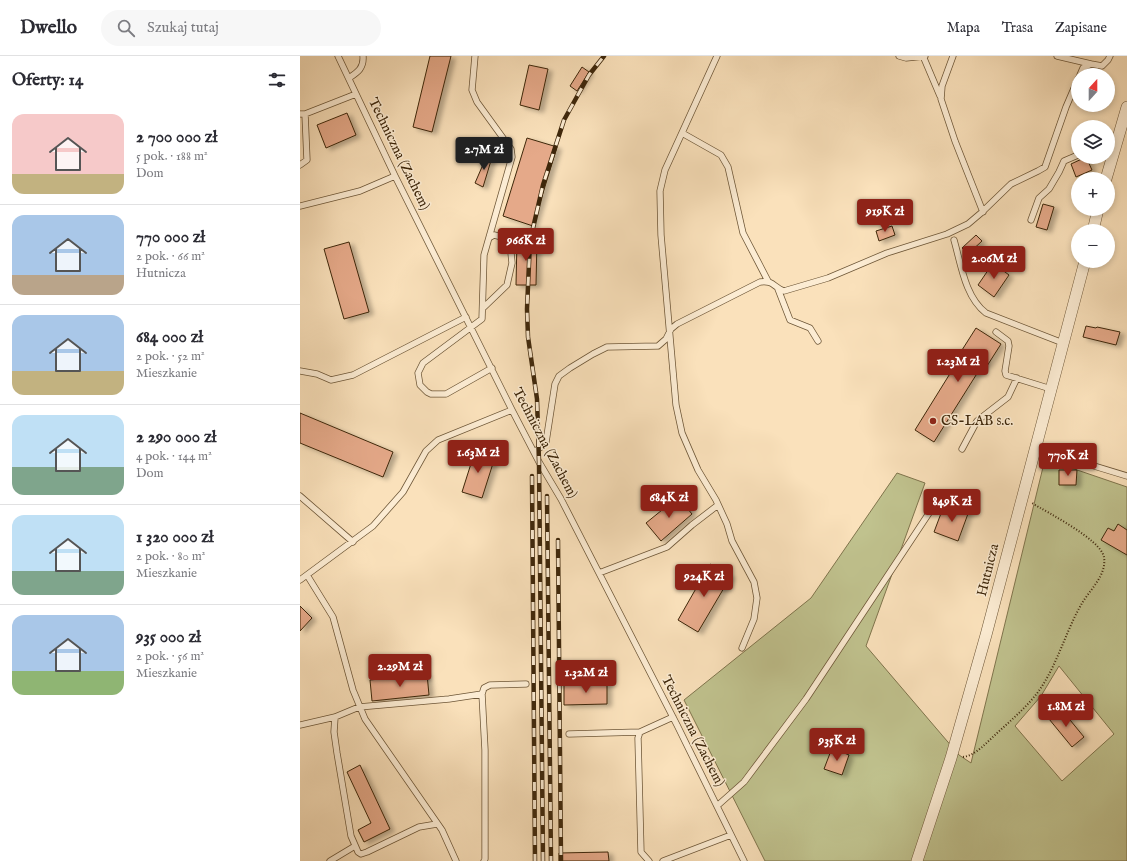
<!DOCTYPE html>
<html lang="pl">
<meta charset="utf-8">
<style>
:root{--surface:#fff;--page:#f7f7f7;--text:#2b2b33;--muted:#7c7c81;--line:#e1e1e2;--accent:#8f2418}
body{margin:0;font-family:"IM FELL English",serif;background:var(--page);color:var(--text);height:100vh;display:flex;flex-direction:column;font-size:15px;white-space:nowrap}
*{box-sizing:border-box;margin:0}
p{font-size:13px;color:var(--muted)}
.icon{flex:none;width:22px;height:22px;fill:none;stroke:currentColor;stroke-width:2;stroke-linecap:round;stroke-linejoin:round}
.map{position:relative;flex:1;overflow:hidden}
.sheet{display:flex;flex-direction:column;background:var(--surface);width:300px}
.sheet>*{flex:none}
.needle{width:26px;rotate:21deg}
.fabs{position:absolute;left:771px;top:12px;display:grid;gap:8px}
.fabs a{display:grid;place-items:center;width:44px;height:44px;border-radius:50%;background:var(--surface);box-shadow:0 2px 6px #0003;font-size:20px}
.price{position:absolute;translate:-50% -34px;padding:0 9px;border-radius:4px;background:var(--accent);color:#fff;font-size:13px;line-height:26px;filter:drop-shadow(0 1px 2px #0008)}
.price::after{content:'';position:absolute;left:50%;top:24px;width:12px;height:9px;margin-left:-6px;background:inherit;clip-path:polygon(0 0,100% 0,50% 100%)}
.price.on{background:#222;color:#fff}
ul{padding:0;list-style:none}
li{display:flex;align-items:center;gap:12px;height:100px;padding:0 12px}
li+li{border-top:1px solid var(--line)}
li span{display:grid;place-items:center;flex:none;width:112px;height:80px;border-radius:12px;color:#555}
li>.icon{margin-inline-start:auto}
span .icon{width:48px;height:48px;fill:#fffc;stroke-width:1}
li b{font-size:17px}
h2{display:flex;justify-content:space-between;align-items:center;height:48px;padding:0 12px;font-size:17px}
header{display:flex;align-items:center;gap:24px;box-sizing:border-box;height:56px;padding:0 20px;background:var(--surface);border-bottom:1px solid var(--line)}
header strong{font-size:19px}
nav{display:flex;gap:22px;margin-inline-start:auto;font-size:14px}
.search{width:280px;height:36px;background:var(--page);display:flex;align-items:center;gap:10px;box-sizing:border-box;padding:0 14px;border-radius:22px;color:var(--muted);font-size:15px}
main{display:flex;flex:1;min-height:0}
.map>svg:first-child{display:block}
</style>
<header>
<strong>Dwello</strong>
<div class="search"><svg class="icon" aria-label="search" viewBox="0 0 24 24"><circle cx="10" cy="10" r="6"/><path d="M15 15l6 6"/></svg>Szukaj tutaj</div>
<nav><a>Mapa</a><a>Trasa</a><a>Zapisane</a></nav>
</header>
<main>
<section class="sheet">
<h2>Oferty: 14<svg class="icon" aria-label="filters" viewBox="0 0 24 24"><path d="M4 7h16M4 17h16"/><circle cx="9" cy="7" r="2"/><circle cx="15" cy="17" r="2"/></svg></h2>
<ul>
<li><span style="background:linear-gradient(#f6c9c9 75%,#c2b280 0)"><svg class="icon" aria-label="home" viewBox="0 0 24 24"><path d="M3 11l9-7 9 7M6 9v11h12V9"/></svg></span><div><b>2 700 000 zł</b><p>5 pok. · 188 m²</p><p>Dom</p></div></li>
<li><span style="background:linear-gradient(#a9c7e8 75%,#b9a48a 0)"><svg class="icon" aria-label="home" viewBox="0 0 24 24"><path d="M3 11l9-7 9 7M6 9v11h12V9"/></svg></span><div><b>770 000 zł</b><p>2 pok. · 66 m²</p><p>Hutnicza</p></div></li>
<li><span style="background:linear-gradient(#a9c7e8 70%,#c2b280 0)"><svg class="icon" aria-label="home" viewBox="0 0 24 24"><path d="M3 11l9-7 9 7M6 9v11h12V9"/></svg></span><div><b>684 000 zł</b><p>2 pok. · 52 m²</p><p>Mieszkanie</p></div></li>
<li><span style="background:linear-gradient(#bfe0f5 65%,#7fa58c 0)"><svg class="icon" aria-label="home" viewBox="0 0 24 24"><path d="M3 11l9-7 9 7M6 9v11h12V9"/></svg></span><div><b>2 290 000 zł</b><p>4 pok. · 144 m²</p><p>Dom</p></div></li>
<li><span style="background:linear-gradient(#bfe0f5 70%,#7fa58c 0)"><svg class="icon" aria-label="home" viewBox="0 0 24 24"><path d="M3 11l9-7 9 7M6 9v11h12V9"/></svg></span><div><b>1 320 000 zł</b><p>2 pok. · 80 m²</p><p>Mieszkanie</p></div></li>
<li><span style="background:linear-gradient(#a9c7e8 70%,#8fb573 0)"><svg class="icon" aria-label="home" viewBox="0 0 24 24"><path d="M3 11l9-7 9 7M6 9v11h12V9"/></svg></span><div><b>935 000 zł</b><p>2 pok. · 56 m²</p><p>Mieszkanie</p></div></li>
</ul>
</section>
<div class="map">
<svg width="827" height="805" viewBox="0 0 827 805">
<defs>
<filter id="shadow"><feDropShadow dx="4.5" dy="2.5" stdDeviation="2" flood-color="#0004"/></filter>
</defs>
<rect width="100%" height="100%" fill="#fae1bb"/>
<filter id="stains"><feTurbulence type="fractalNoise" baseFrequency=".005" numOctaves="4"/><feColorMatrix values="0 0 0 0 .2 0 0 0 0 .09 0 0 0 0 .02 0 0 0 .5 -.17"/></filter>
<radialGradient id="worn" r=".72"><stop offset=".6" stop-color="#630" stop-opacity="0"/><stop offset="1" stop-color="#630" stop-opacity=".3"/></radialGradient>
<path fill="#c0c28e" stroke="#7f744c" fill-rule="evenodd" d="M745,403l82,28v374h-362l-81,-161 127,-102 86,-125 28,10 -59,163 93,109 12,8zM759,610l55,68 -52,47 -47,-55 26,-30z"/>
<path fill="#e5a989" stroke="#3e270b" filter="url(#shadow)" d="M130,0h21l-19,76 -19,-5z
M229,9l19,4 -9,41 -19,-5z
M282,11l7,5 -12,19 -7,-5z
M47,57l9,22 -30,13 -9,-23z
M227,82l30,9 -24,79 -30,-10z
M188,97l5,1 -10,33 -8,-4z
M786,101l6,13 -16,7 -5,-13z
M743,148l11,3 -7,23 -11,-3z
M592,170l3,9 -16,6 -3,-10z
M676,179l6,6 -14,13 -6,-6z
M217,184h20l-1,45h-20z
M49,186l20,70 -25,7 -20,-70z
M693,207l16,12 -15,22 -16,-12z
M786,270l10,2 1,-1 23,5 -4,13 -33,-8z
M676,272l25,16 -14,22 -4,-2 -49,78 -19,-12 49,-79 -2,-1z
M0,357l93,39 -10,25 -83,-34z
M175,395l20,6 -13,41 -20,-6z
M759,414h18l-1,15h-17z
M378,441l14,17 -31,27 -15,-18z
M659,451l10,4 -11,30 -24,-9 9,-24 14,4z
M818,468l9,6v25l-26,-15 7,-12 6,3z
M410,508l21,12 -33,56 -20,-12z
M0,550l12,12 -12,13z
M127,618l2,21 -57,6 -2,-21z
M307,627v21l-43,1v-21z
M761,653l23,28 -12,10 -23,-28z
M532,692l17,7 -7,20 -18,-6z
M60,709l30,64 -26,13 -6,-12 13,-7 -24,-51z
M308,796l1,9h-50v-8z"/>
<g fill="none" stroke-linecap="round" stroke-linejoin="round">
<g stroke="#6d5637" stroke-width="7">
<path id="lane" d="M38,0l57,120 117,234 27,52 22,37 116,226 67,136
M175,0l-3,34 5,12 34,47 1,8 -28,98 -2,64 -59,44 -5,10 2,12 7,7 4,2h15l46,-26
M417,0l-52,114 -5,21 1,44 15,170 6,28 16,37 18,30 11,24 5,17 22,41 3,16 -3,21 -12,29
M599,0l7,2 19,-2
M623,0l17,40
M653,0l-11,30 -1,13 14,42 28,71
M757,0l34,8
M780,19l3,-7 8,-4 11,2 6,-6 2,-4
M49,22c9,-6 15,-10 14,-22
M0,58h5l51,-20
M382,77l39,22 7,12 15,66 25,48
M0,109l7,-5 -2,-46
M0,150l60,-15 35,-15
M731,164l8,-22 10,-9 10,-17 5,-11 14,-6
M654,184c7,24 11,57 32,73l77,30
M478,233l12,31 20,8 8,13
M183,252l24,-23 5,-22 -2,-20 -8,-6 -8,-2 -5,3
M696,276l12,9 1,5 -4,25 1,4 45,14
M0,315l17,3 14,6 22,-5 113,-58
M735,392l92,28
M662,393l15,-28 31,-24 9,-19
M234,396l10,-7 2,-3 9,-58 4,-8 11,-8 23,-14 14,-7 51,-1 8,-7 5,-10 6,-5 83,-42c14,-2 13,5 24,9l44,-13 59,-25 60,-19 21,-10 13,-11 30,-29 27,-13 7,-4 21,-60 12,-28
M0,440l53,46
M299,517l68,-26 25,-22 26,-20
M7,519l26,42 20,73 12,29 77,111 14,31
M0,524l73,-54 30,-34 23,-41 12,-11 74,-30
M182,638l3,56v109l-1,2
M35,661l-1,15 3,21 14,83 7,16 3,2 6,-2 52,-25 18,-3
M0,669l35,-8 24,-10 90,-8 33,-5 2,-6 6,-3 36,-1
M269,678l71,-2
M417,750l27,-24 62,-83 131,-198
M30,805l25,-15
M349,805l-8,-9 -3,-114 2,-6 33,-15
M363,805l68,-26"/>
</g>
<g stroke="#6d5637" stroke-width="12">
<path id="street" d="M806,123l21,-72
M793,175l5,-22
M617,805l34,-103 35,-123 99,-374"/>
</g>
<path stroke="#3e270b" stroke-width="2" stroke-dasharray="1 2" stroke-linecap="butt" d="M663,701c13,-2 22,-13 32,-22 15,-14 31,-27 43,-43 19,-26 27,-59 43,-87 8,-15 26,-29 23,-48 -4,-18 -56,-44 -72,-54"/>
<use href="#lane" stroke="#fcecd3" stroke-width="5.5"/>
<use href="#street" stroke="#fcecd3" stroke-width="11"/>
<g stroke="#3e270b" stroke-width="4.5">
<path id="rail" d="M232,420l3,385
M247,440l4,365
M258,484l3,321
M243,805l-4,-399 -2,-63 -9,-62 -1,-28 3,-68 13,-56 21,-65 25,-45 15,-19"/>
</g>
<use href="#rail" stroke="#fcecd3" stroke-width="3" stroke-dasharray="9" stroke-linecap="butt"/>
</g>
<circle fill="#8f2418" stroke="#fcecd3" stroke-width="1.5" cx="633" cy="365" r="4"/>
<g text-anchor="middle" dominant-baseline="central" stroke-width="3" stroke-linejoin="round" paint-order="stroke">
<g font-size="14" fill="#3e270b" stroke="#fcecd3">
<text transform="translate(99 98) rotate(64)">Techniczna (Zachem)</text>
<text transform="translate(245 387) rotate(62)">Techniczna (Zachem)</text>
<text transform="translate(688 514) rotate(-76)">Hutnicza</text>
<text transform="translate(393 675) rotate(63)">Techniczna (Zachem)</text>
</g>
<g font-size="14" fill="#3e270b" stroke="#fcecd3" text-anchor="start">
<text x="641" y="365">CS-LAB s.c.</text>
</g>
</g>
<rect width="100%" height="100%" filter="url(#stains)"/>
<rect width="100%" height="100%" fill="url(#worn)"/>
</svg>
<div class="fabs">
<a><svg class="needle" viewBox="-14 -14 28 28"><path d="M0-13l5 13h-10z" fill="#e53935"/><path d="M0 13l5-13h-10z" fill="#7c7c81"/></svg></a>
<a><svg class="icon" aria-label="layers" viewBox="0 0 24 24"><path d="M12 4l9 5-9 5-9-5zM3 14l9 5 9-5"/></svg></a>
<a>+</a>
<a>−</a>
</div>
<b class="price on" style="left:184px;top:115px">2.7M zł</b>
<b class="price" style="left:585px;top:177px">919K zł</b>
<b class="price" style="left:226px;top:206px">966K zł</b>
<b class="price" style="left:694px;top:224px">2.06M zł</b>
<b class="price" style="left:658px;top:327px">1.23M zł</b>
<b class="price" style="left:178px;top:418px">1.63M zł</b>
<b class="price" style="left:768px;top:421px">770K zł</b>
<b class="price" style="left:369px;top:463px">684K zł</b>
<b class="price" style="left:652px;top:467px">849K zł</b>
<b class="price" style="left:404px;top:542px">924K zł</b>
<b class="price" style="left:100px;top:632px">2.29M zł</b>
<b class="price" style="left:286px;top:638px">1.32M zł</b>
<b class="price" style="left:766px;top:672px">1.8M zł</b>
<b class="price" style="left:537px;top:706px">935K zł</b>
</div>
</main>
